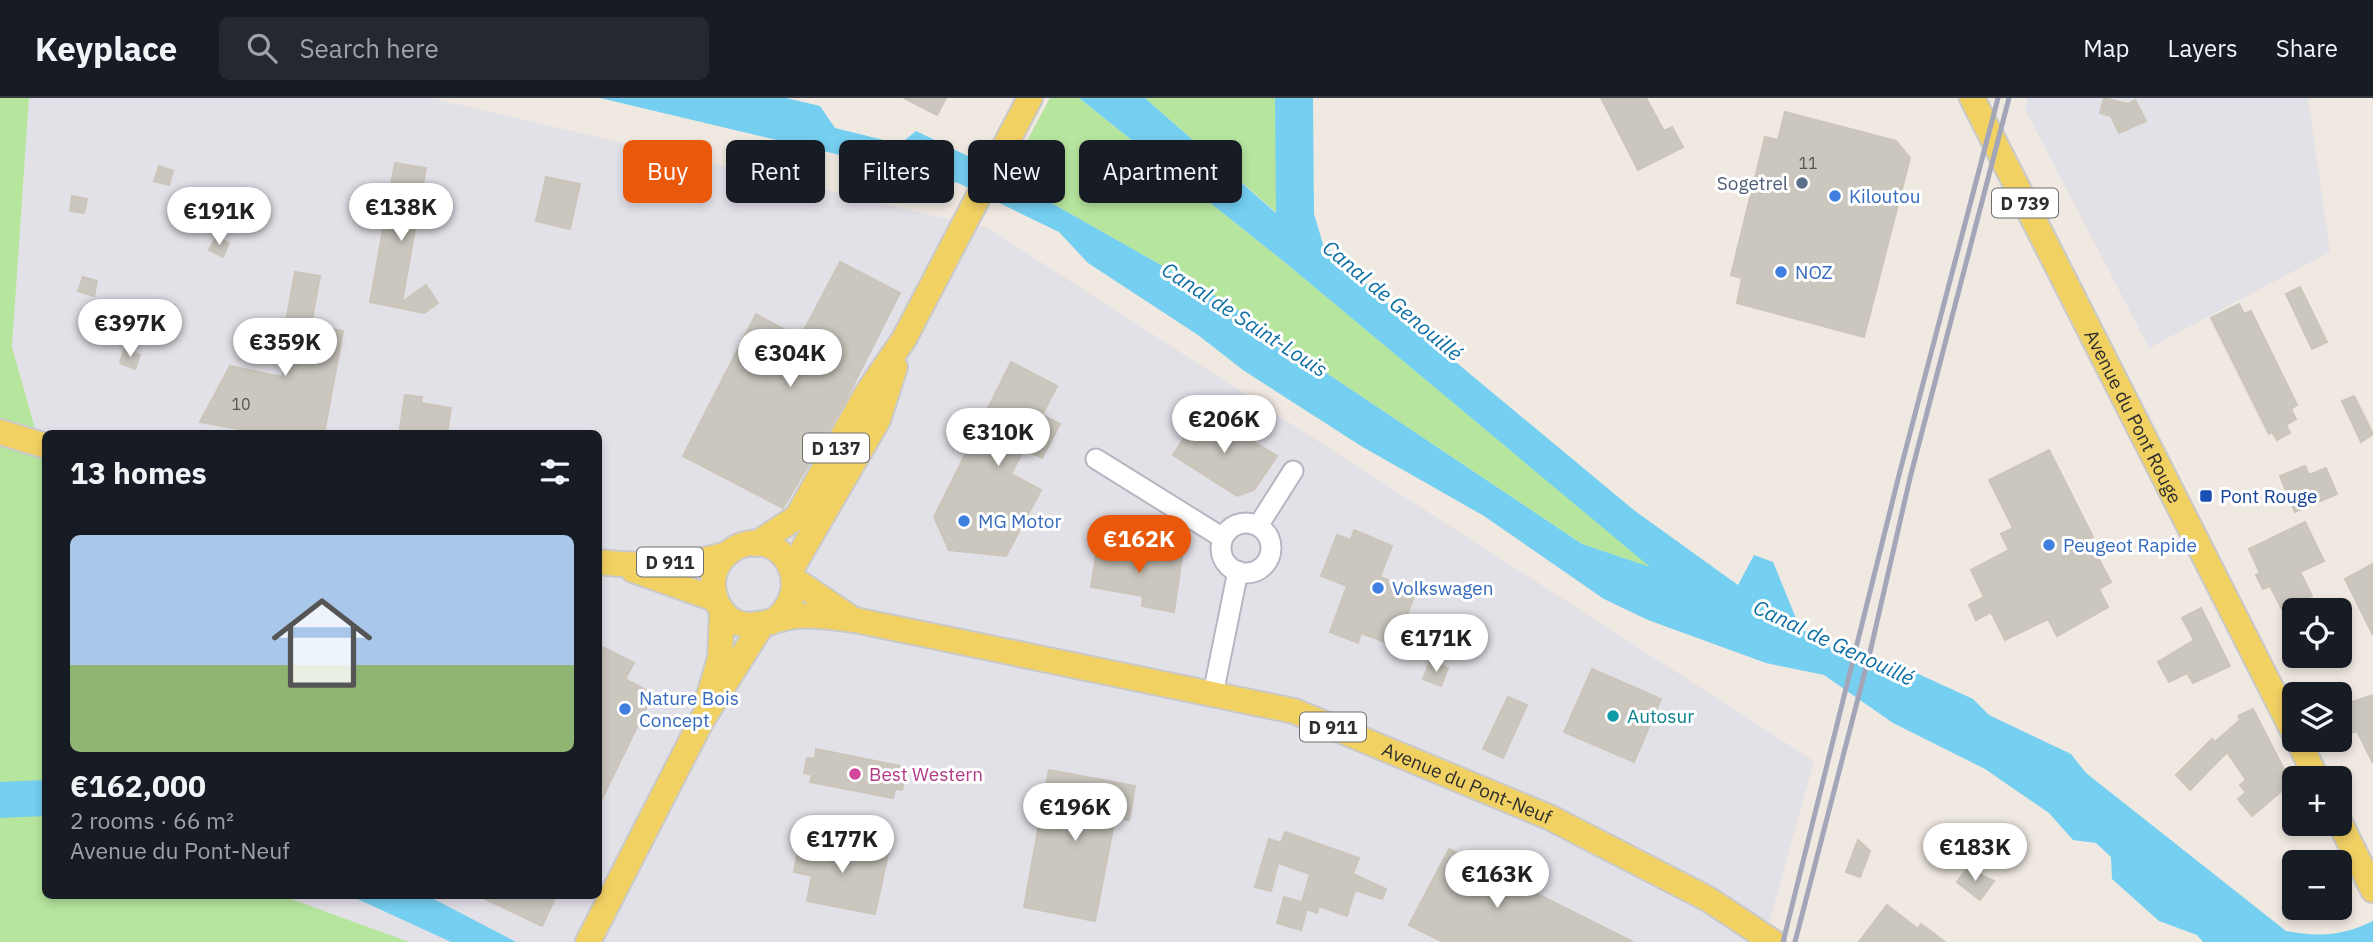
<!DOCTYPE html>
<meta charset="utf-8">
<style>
:root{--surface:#171b24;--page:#242831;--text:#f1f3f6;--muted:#9ea1a6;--line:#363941;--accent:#ea580c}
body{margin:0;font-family:"IBM Plex Sans",sans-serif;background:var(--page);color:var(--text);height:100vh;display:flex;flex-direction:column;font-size:26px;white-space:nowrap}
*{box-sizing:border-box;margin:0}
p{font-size:23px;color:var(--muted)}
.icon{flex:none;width:38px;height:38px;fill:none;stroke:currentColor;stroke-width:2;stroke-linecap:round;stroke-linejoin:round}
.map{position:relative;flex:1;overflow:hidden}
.drawer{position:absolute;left:42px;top:332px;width:560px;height:469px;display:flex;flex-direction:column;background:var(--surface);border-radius:10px;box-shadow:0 4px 10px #0003}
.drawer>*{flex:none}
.hud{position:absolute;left:623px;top:42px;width:665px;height:63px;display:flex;gap:14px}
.fabs{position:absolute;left:2282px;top:500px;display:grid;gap:14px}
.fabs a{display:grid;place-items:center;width:70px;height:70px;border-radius:10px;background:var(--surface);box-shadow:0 4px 10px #0003;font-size:35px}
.price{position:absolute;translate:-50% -60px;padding:0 16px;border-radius:24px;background:#fff;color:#222;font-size:23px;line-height:46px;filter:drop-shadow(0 2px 4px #0008)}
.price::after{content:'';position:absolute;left:50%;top:42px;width:21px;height:16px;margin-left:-10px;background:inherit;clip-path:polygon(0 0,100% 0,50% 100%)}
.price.on{background:var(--accent);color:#fff}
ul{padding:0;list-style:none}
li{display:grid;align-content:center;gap:14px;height:371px;padding:0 28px}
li+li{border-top:2px solid var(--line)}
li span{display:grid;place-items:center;height:217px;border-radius:10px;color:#555}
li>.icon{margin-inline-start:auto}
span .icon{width:126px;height:126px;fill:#fffc;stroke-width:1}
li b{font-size:30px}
h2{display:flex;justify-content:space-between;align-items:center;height:84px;padding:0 28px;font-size:30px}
.pill{padding:0 24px;border-radius:10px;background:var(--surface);box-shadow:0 4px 10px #0003;font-size:24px;line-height:63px}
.pill.on{background:var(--accent);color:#fff}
header{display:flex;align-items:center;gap:42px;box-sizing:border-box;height:98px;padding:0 35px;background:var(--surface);border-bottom:2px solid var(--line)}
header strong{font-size:33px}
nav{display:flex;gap:38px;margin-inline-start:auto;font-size:24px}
.search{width:490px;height:63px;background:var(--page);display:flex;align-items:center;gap:18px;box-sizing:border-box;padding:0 24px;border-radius:10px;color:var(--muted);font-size:26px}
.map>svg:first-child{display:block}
</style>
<header>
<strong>Keyplace</strong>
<div class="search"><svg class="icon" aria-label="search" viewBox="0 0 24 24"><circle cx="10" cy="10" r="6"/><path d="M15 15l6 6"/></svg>Search here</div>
<nav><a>Map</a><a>Layers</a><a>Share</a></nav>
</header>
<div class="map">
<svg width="2373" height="844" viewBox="0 0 2373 844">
<rect width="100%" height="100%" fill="#efe9e1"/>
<path fill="#e3e1e8" d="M29,0h402l557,130 826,533 -50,181h-1355l-126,-46h315v-462h-552l-1,30 -33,-117z
M2028,0h280l22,154 -181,96 -124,-239z"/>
<path fill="#b6e59e" d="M0,0h29l-17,249 33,117 1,432h237l126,46h-409z
M1050,0h29l209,167 364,303 -70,-24 -296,-198 -58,-43 -221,-125z
M1145,0h130l2,115z"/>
<path fill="#75cff0" d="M600,0h186l34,8 15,22 65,16 16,-13 56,27 256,145 58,43 296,198 68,23 -362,-302 -209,-167h66l131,115 -1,-115h38l1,116 9,30 105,95 207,172 103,74 16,-30 19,7 27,66 33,21 79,22 61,28 16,16 82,39 15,19 200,158c34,6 56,5 87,-10v21h-170l-6,-7 -38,-14 -47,-42 -1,-22 -15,-14 -23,-3 -24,-27 -64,-44 -92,-46 -69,-48 -58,-12 -118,-43 -44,-21 -120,-83 -123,-70 -118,-76 -45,-35 -110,-72 -29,-31 -101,-49z
M45,682v36l-45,2v-36z
M351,798h77l88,46h-65z"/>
<path fill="#cbc7bf" stroke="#cbc5ba" stroke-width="2" d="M904,0h42l-9,17z
M1601,0h45l18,33 8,-4 11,20 -45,23z
M2104,0l24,6 7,-4 11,21 -27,12 -8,-17 -11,-3z
M1785,14l111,29 14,17 -46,179 -127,-34 5,-25 -11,-3 34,-138 13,3z
M395,65l31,5 -24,134 24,-17 12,18 -14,10 -54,-11z
M159,68l14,5 -4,14 -15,-4z
M546,79l34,7 -10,45 -34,-8z
M72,98l15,3 -3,14 -14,-2z
M216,139l13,6 -6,14 -14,-7z
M840,164l60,31 -60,118 -57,97 -100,-52 73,-142 44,24z
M295,174l25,4 -9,49 32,6 -19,103h-57l-67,-12 30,-56 52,11 11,-54 -7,-2z
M83,179l14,4 -3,15 -16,-5z
M2300,189l27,55 -15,7 -26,-55z
M161,202l14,5 -5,14 -14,-4z
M2239,206l5,10 7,-3 46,94 -6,4 5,10 -10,6 4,8 -13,7 -5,-8 -3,2 -58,-116z
M124,252l16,5 -5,14 -15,-6z
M1011,264l46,24 -15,29 18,9 -18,34 -18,-9 -13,25 30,16 -35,66 -57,-6 -15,-33z
M405,297l17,2 -1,6 30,5 -4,26h-48z
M2354,298l19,38 -12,8 -19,-41z
M1202,312l75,46 -23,34 -17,6 -64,-41z
M2049,352l44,87 -5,2 23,43 -12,7 9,18 -51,29 -9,-17 -43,21 -14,-28 -15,8 -7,-15 15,-8 -13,-27 38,-20 -8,-16 12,-6 -24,-48z
M2305,368l4,9 17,-7 11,26 -42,18 -15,-36z
M2305,424l19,39 -24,11 12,24 -29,15 -13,-25 -7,3 -7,-14 4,-2 -11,-24z
M1354,432l38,16 -12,31 36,14 -21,55 -34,-13 -3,10 -28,-11 17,-46 -26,-10 16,-41 14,5z
M1098,445l84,13 -8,56 -32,-6 1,-10 -52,-9z
M2373,466v71l-28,-56z
M2201,510l29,58 -37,17 -6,-10 -18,9 -11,-20 36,-22 -12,-22z
M598,547l36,18 -9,16 28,15 -55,113z
M1430,563l18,7 -7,18 -18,-7z
M1592,571l69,30 -27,63 -70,-30z
M2373,597v68l-16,-32 -14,4 -3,-14v-15z
M1508,599l19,8 -24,53 -20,-9z
M2253,611l38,74 -39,33 -14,-17 8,-7 -6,-7 6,-5 -19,-28 -37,38 -14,-15 36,-36 3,3 25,-22 -2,-4z
M816,651l84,17 -1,7 7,1 -4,16 -7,-1 -2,9 -83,-16 2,-7 -8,-2 3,-15 8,1z
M1049,672l86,16 -6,34 -14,-2 -20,103 -71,-14z
M1285,734l74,26 -6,16 33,15 -4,10 -27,-9 -8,26 -28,-10 -2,7 -10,-4 -6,21 -24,-7 7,-26 18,5 8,-28 -32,-11 -7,28 -16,-4 14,-48 12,4z
M800,740l88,16 -13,60 -68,-13 5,-25 -18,-4z
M1858,742l12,11 -10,26 -14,-5z
M1449,751l116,59 68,34h-190l-34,-17z
M1967,771l27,12 -14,19 -23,-18z
M479,798h77l-14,30z
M1887,807l31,24 3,-5 24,18h-86z"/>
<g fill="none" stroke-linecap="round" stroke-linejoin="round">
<g stroke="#b4b7c1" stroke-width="23">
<path id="minor" d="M1096,361l127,79
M1221 450a25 25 0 1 1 50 0a25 25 0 1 1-50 0Z
M1258,428l35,-55
M1213,596l25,-123"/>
</g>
<g stroke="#c9c9c9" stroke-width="28">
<g id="major">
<path id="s1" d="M1972,0l322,635"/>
<path d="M0,334l46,14"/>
<path d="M756,446l41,-27 70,-124 37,-54 126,-241"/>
<path d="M598,464c41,5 91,4 129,-8"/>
<path d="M792,470l86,-148 17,-53"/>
<path d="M633,472l82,29"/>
<path d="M795,482l53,36"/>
<path id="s2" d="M772,524c45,-31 13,-96 -35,-75 -11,6 -20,16 -23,28 -2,11 0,22 5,31 19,33 50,13 77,10 20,-2 40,2 59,4l439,91 257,107 157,81 65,43"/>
<path d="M708,601l12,-41 2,-48"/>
<path d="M2298,642l19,39"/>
<path d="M2340,725l33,67"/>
<path d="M588,844l114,-222 60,-95"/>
</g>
</g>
<use href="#minor" stroke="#fff" stroke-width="19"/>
<use href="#major" stroke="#f2d163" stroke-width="24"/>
<path stroke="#a3a6b8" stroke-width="5" d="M1783,844l116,-467 99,-377
M1795,844l76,-294 39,-170 99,-380"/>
</g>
<circle fill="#5c6f8a" stroke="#fff" stroke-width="2.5" cx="1802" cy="85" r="7"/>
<g fill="#3f7fe0" stroke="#fff" stroke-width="2.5">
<circle cx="1835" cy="98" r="7"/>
<circle cx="1781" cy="174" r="7"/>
<circle cx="964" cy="423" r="7"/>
<circle cx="2049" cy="447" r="7"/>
<circle cx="1378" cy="490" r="7"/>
<circle cx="625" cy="611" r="7"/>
</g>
<rect fill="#1a4fb4" stroke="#fff" stroke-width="2.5" x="2199" y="391" width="14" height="14" rx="3.5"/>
<circle fill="#0f9aa8" stroke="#fff" stroke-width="2.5" cx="1613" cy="618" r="7"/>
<circle fill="#d1479c" stroke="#fff" stroke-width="2.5" cx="855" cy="676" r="7"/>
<g text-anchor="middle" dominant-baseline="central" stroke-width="6" stroke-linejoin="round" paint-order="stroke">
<g font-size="16" fill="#555452">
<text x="1808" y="65">11</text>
<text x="241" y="306">10</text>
</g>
<g fill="#fff" stroke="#6d6d6d" stroke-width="2">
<rect x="1992" y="90.5" width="66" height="29" rx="5"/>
<rect x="803" y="335.5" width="66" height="29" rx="5"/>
<rect x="637" y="449.5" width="66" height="29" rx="5"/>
<rect x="1300" y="614.5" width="66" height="29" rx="5"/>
</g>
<g font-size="18" font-weight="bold" fill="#2e2e2e">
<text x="2025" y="105">D 739</text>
<text x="836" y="350">D 137</text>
<text x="670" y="464">D 911</text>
<text x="1333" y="629">D 911</text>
</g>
<g font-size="19" fill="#4e5e75" stroke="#fff" text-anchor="end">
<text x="1788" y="85">Sogetrel</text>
</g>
<g font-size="19" fill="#366cbe" stroke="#fff" text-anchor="start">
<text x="1849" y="98">Kiloutou</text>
<text x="1795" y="174">NOZ</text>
<text x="978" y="423">MG Motor</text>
<text x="2063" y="447">Peugeot Rapide</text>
<text x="1392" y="490">Volkswagen</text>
<text x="639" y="600">Nature Bois<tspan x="639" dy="22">Concept</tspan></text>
</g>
<g font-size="19" fill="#2e2e2e" stroke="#fff">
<text stroke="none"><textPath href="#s1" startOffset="357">Avenue du Pont Rouge</textPath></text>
<text stroke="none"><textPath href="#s2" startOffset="976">Avenue du Pont-Neuf</textPath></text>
</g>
<g font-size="19" fill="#164399" stroke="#fff" text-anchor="start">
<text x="2220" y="398">Pont Rouge</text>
</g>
<g font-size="19" fill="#0d838f" stroke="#fff" text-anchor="start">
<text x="1627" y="618">Autosur</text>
</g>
<g font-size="19" fill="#b23c85" stroke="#fff" text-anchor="start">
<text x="869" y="676">Best Western</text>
</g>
<g font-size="21" font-style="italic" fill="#0d6fa3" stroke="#fff">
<text transform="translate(1393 202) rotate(40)">Canal de Genouillé</text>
<text transform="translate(1245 221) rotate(33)">Canal de Saint-Louis</text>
<text transform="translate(1834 544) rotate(25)">Canal de Genouillé</text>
</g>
</g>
</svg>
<div class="fabs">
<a><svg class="icon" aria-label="locate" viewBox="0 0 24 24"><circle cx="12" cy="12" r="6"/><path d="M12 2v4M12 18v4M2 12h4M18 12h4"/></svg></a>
<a><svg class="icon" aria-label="layers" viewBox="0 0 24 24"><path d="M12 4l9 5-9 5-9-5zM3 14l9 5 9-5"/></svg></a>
<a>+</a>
<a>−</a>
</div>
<b class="price" style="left:401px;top:145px">€138K</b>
<b class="price" style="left:219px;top:149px">€191K</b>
<b class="price" style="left:130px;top:261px">€397K</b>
<b class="price" style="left:285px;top:280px">€359K</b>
<b class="price" style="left:790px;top:291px">€304K</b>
<b class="price" style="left:1224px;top:357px">€206K</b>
<b class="price" style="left:998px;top:370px">€310K</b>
<b class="price on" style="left:1139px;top:477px">€162K</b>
<b class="price" style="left:1436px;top:576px">€171K</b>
<b class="price" style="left:1075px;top:745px">€196K</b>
<b class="price" style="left:842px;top:777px">€177K</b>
<b class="price" style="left:1975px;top:785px">€183K</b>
<b class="price" style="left:1497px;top:812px">€163K</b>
<div class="hud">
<a class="pill on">Buy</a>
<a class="pill">Rent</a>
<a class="pill">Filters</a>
<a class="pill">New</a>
<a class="pill">Apartment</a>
</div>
<section class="drawer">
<h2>13 homes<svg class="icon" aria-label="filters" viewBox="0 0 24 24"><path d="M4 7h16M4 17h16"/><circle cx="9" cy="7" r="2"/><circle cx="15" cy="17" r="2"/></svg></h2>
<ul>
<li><span style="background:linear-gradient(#a9c7e8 60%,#8fb573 0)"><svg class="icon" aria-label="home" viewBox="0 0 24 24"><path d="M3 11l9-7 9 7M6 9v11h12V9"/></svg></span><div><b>€162,000</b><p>2 rooms · 66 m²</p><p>Avenue du Pont-Neuf</p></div></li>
</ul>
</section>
</div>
